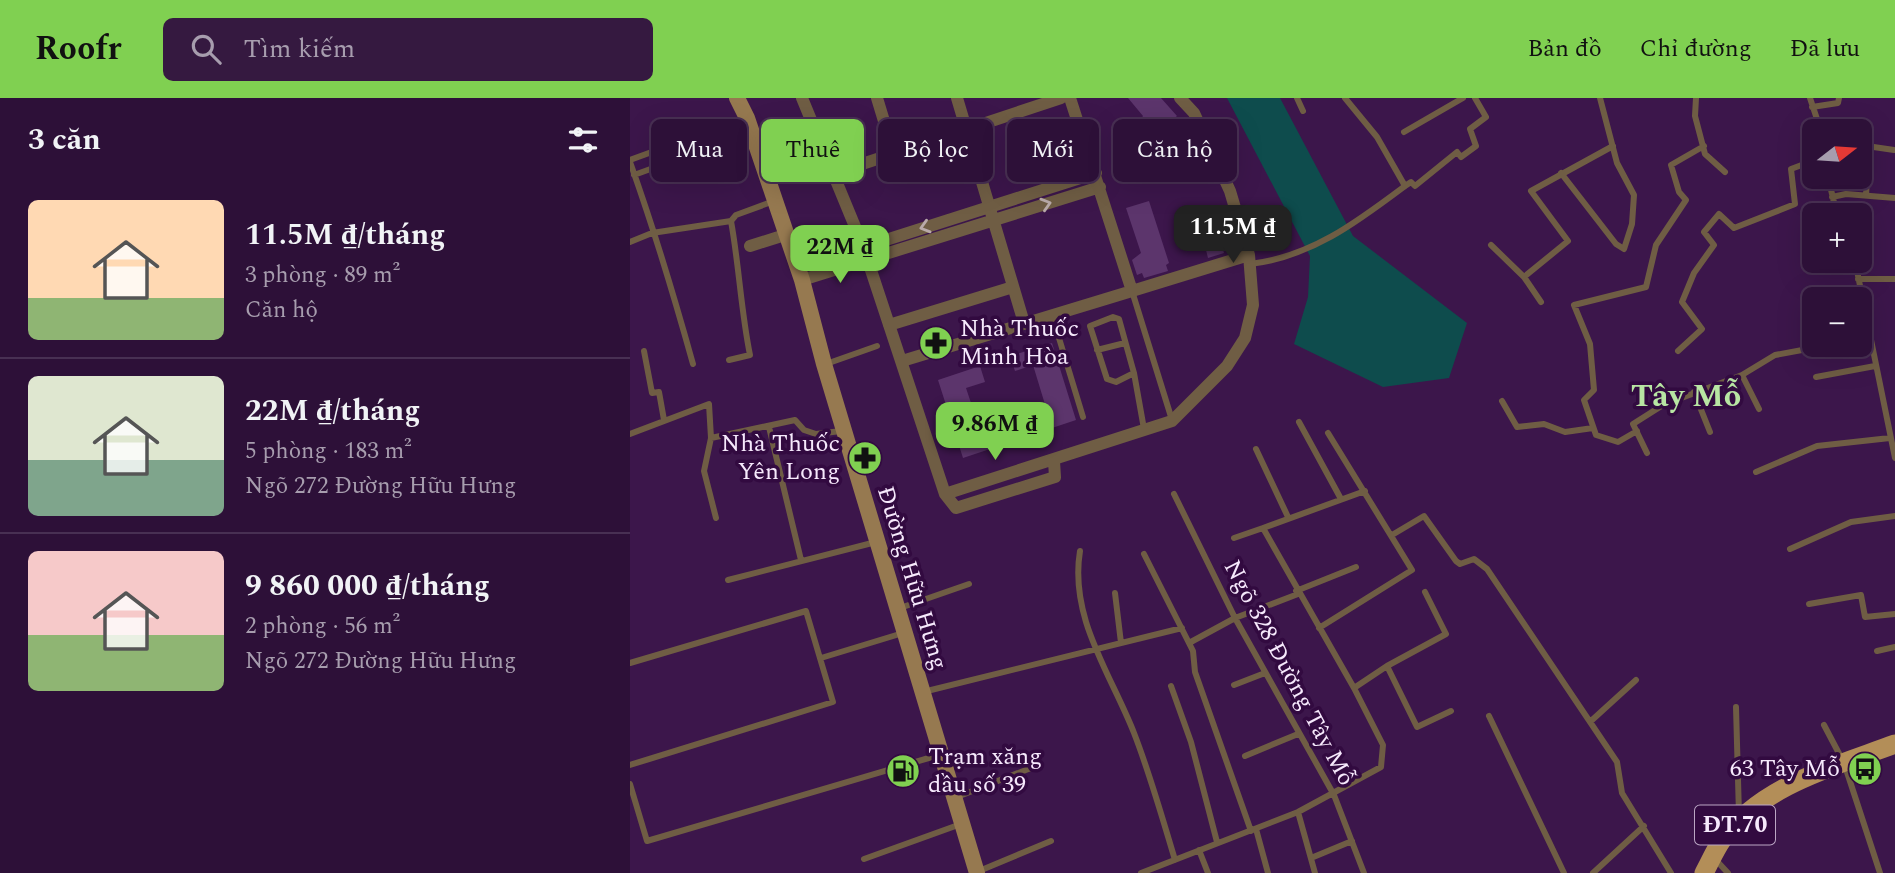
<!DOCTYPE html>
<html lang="vi">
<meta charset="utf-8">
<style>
:root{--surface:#2d1038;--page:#351940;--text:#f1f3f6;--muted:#a79dae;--line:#483053;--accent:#80d051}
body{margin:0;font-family:Spectral,serif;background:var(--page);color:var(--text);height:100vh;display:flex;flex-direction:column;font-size:26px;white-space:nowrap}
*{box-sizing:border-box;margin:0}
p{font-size:23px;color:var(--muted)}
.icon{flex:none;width:38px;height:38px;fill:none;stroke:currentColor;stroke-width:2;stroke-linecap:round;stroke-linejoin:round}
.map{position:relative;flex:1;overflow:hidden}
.details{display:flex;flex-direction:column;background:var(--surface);width:630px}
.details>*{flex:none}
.guide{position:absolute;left:21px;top:21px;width:665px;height:63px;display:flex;gap:14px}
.needle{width:46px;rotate:73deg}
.tools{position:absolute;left:1172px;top:21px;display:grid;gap:14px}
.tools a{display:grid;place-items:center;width:70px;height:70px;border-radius:10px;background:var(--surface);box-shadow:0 7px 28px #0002,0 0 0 2px var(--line);font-size:35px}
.price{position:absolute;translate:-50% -60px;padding:0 16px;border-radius:14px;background:var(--accent);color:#111;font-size:23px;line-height:46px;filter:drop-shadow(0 2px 4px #0008)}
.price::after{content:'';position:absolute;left:50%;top:42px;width:21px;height:16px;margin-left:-10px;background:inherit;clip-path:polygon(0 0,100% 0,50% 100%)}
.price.on{background:#222;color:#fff}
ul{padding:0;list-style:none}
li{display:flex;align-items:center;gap:21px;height:175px;padding:0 28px}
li+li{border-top:2px solid var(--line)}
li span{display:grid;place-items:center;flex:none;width:196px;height:140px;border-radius:10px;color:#555}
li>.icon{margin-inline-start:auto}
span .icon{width:84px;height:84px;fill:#fffc;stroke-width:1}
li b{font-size:30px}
h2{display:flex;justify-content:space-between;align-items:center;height:84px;padding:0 28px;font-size:30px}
.chip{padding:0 24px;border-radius:10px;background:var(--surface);box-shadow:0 7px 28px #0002,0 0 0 2px var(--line);font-size:24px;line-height:63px}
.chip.on{background:var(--accent);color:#111}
header{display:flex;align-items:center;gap:42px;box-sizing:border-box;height:98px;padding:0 35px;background:var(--accent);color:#111}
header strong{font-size:33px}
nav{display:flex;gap:38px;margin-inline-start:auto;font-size:24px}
.search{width:490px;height:63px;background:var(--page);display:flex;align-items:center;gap:18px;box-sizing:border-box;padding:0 24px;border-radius:10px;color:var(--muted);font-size:26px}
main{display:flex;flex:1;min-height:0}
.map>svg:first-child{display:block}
</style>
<header>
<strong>Roofr</strong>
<div class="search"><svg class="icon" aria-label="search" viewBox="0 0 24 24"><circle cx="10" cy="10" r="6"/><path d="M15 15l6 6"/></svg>Tìm kiếm</div>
<nav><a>Bản đồ</a><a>Chỉ đường</a><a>Đã lưu</a></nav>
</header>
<main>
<section class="details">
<h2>3 căn<svg class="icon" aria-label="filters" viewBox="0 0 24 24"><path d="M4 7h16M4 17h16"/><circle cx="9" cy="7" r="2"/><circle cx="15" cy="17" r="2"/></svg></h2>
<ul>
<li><span style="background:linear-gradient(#ffd9b3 70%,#8fb573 0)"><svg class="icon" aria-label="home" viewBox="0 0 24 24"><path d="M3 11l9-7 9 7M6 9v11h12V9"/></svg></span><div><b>11.5M ₫/tháng</b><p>3 phòng · 89 m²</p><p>Căn hộ</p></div></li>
<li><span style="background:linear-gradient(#dfe7d0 60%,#7fa58c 0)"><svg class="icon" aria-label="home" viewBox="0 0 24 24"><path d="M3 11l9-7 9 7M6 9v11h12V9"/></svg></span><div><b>22M ₫/tháng</b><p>5 phòng · 183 m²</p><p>Ngõ 272 Đường Hữu Hưng</p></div></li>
<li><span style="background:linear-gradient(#f6c9c9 60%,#8fb573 0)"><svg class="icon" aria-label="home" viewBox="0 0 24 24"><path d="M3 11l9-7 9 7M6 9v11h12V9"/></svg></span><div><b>9 860 000 ₫/tháng</b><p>2 phòng · 56 m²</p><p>Ngõ 272 Đường Hữu Hưng</p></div></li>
</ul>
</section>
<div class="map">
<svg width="1265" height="775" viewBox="0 0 1265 775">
<rect width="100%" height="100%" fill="#3c164b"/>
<path fill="#0e4c4d" d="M597,0h53l73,138 114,87 -18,55 -66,9 -89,-43 14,-47 2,-41z"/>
<path fill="#5c356c" d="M498,0h33l16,18 -7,6 13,15 6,-4 10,18 2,5 -8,4 3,6 -15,8 -3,-8 -4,2 -9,-18 4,-3 -28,-28 2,-3z
M519,103l20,62 -3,2 2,6 -24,7 -2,-5 -5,2 -5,-15 9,-7 -15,-45z
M583,121l2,4 9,-3 7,25 -9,2 2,6 -16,5 -2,-8 -4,1 -5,-20 4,-1 -2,-6z
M422,245l24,77 -42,14 -5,-18 18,-5 -14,-46 -18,6 -5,-15z
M350,268l5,16 -19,6 15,45 18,-7 6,18 -42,14 -25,-78z"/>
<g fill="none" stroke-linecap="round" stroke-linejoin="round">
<path stroke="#6f5d44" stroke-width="6" d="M667,0l6,13
M715,0l32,39 28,49
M1066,0l-1,18 10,38 20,18
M1180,0l11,33
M1182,9l26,-4 1,-5
M774,34l59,-34
M1230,47l34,5
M0,62l115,-42
M0,64c24,67 44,134 63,202
M931,75l55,71 8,5 8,-25 2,-29 -17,-32 -17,-65
M4,77l33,-12
M1198,79l9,38
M775,88l6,-4 4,4 42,-34 4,5 15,-11 -6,-17 16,-12 -11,-19
M1236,97l1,-16
M1202,99l14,-3 49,4
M0,144l22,-9 79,-12 5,-6 38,-14
M861,147l33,32 17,25
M1225,163l40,197
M620,166c61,-7 107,-42 155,-78
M894,179l44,-36 -37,-50 82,-45
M1228,181h37
M502,193l40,129
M422,217l31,102
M467,252l28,-7
M14,253l8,42 7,-1 5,28
M1048,253l24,-22 -20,-27 12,-29 20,-28 -10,-13 15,-18 15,14 61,-24 -4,-35 24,-9
M99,262l21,-5c-9,-44 -11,-90 -19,-134
M196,266l51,-18
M504,275l-18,9 -9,-3 -17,-53 23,-9 6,2 13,47 2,7 10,56
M1112,277l17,34
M1186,279l59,-11
M1064,294l16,40
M872,303l15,26 27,-3 21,8 28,-4
M669,324l42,77
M139,329l32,133
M1007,333l-19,11 -22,-7 -12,-35 10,-10 -4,-46 -16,-39 72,-18 10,-42 30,-45 -7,-8 -8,-27 33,-19
M0,336l79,-30 2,34 -7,33 12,47
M81,340l84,-18 9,10 12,4 25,-3
M626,351l32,68
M1017,355l-14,-29 30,-19 79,-30 33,-20 54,-10
M1126,374l61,-26 73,-8
M544,396l61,124 99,177 30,78
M762,437l32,-19 32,45 4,3 14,-5 13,10 130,193 5,31 49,80
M604,440l29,-10
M1160,451l61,-27 44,-6
M450,453c-11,67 31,123 54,182 16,41 28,84 41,127
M514,456l49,97 2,21 56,159
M98,482l148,-38
M666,493l60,-24
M485,495l6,50
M1179,506l52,-9 4,22 30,-3
M270,510l69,-24
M689,530l93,-58 -84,-137
M559,545l46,-25 63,-24
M1247,553l18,-4
M191,560l82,-25
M0,565l176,-52 27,91 -203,63
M757,568l30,61 34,-16
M604,587l31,-12
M541,588l20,56 26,100
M724,590l33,-22 59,-32 -21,-42
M293,594l259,-64
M1106,609l3,108
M859,618l75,157
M961,623l45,-41
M1194,627l20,38 36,110
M615,658l53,-22
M0,686l17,57 292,-86
M327,699l74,-29
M668,714l17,61
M626,731l12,44
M569,752l9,23
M681,760l41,-17
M1084,760l14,15
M234,761l97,-35
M349,773l72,-30
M511,775l157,-61 83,-45 2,-22 -29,-57 -91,-160 102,-37
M963,775l51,-47"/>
<path stroke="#6f5d44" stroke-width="12" d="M172,0l61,148 82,248 11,14 99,-31 -1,-16
M247,0l17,56
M327,0l67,225
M440,0l62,193 117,-36
M202,76l229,-76
M120,148l38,-12
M168,170l298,-95
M172,182l298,-93
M259,227l124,-38
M272,263l230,-70
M315,396l227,-73 55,-55 18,-28 8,-33 -4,-50 -19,-64 -36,-78 -14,-15"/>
<path stroke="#967950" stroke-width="16" d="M107,0l10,20 55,162 22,84 153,509"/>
<path stroke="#b38e58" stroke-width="19" d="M1074,775c6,-11 11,-23 18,-33 39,-55 114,-74 173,-96"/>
</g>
<defs><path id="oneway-chevron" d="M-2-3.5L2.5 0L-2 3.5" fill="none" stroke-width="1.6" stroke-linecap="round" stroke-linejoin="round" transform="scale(1.75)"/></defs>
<g stroke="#b9aaa9">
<use href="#oneway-chevron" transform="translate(416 106) rotate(-17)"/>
<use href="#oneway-chevron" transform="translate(295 129) rotate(163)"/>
</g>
<defs>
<g id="pharmacy-disc" transform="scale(1.75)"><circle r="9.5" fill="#80d051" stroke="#320a40"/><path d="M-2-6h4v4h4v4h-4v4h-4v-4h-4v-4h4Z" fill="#111"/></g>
<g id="bus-disc" transform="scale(1.75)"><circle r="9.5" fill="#80d051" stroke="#320a40"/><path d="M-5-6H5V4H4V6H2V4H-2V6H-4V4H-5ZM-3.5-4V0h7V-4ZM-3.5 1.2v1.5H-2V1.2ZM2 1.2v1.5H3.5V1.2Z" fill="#111"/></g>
<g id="fuel-disc" transform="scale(1.75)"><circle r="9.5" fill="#80d051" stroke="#320a40"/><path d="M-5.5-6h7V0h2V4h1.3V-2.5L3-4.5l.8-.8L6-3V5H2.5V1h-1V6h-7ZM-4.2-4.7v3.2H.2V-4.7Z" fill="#111"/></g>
</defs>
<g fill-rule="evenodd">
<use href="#pharmacy-disc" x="306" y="245"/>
<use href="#pharmacy-disc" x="235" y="360"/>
<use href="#bus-disc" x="1235" y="671"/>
<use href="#fuel-disc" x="273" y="673"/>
</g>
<g text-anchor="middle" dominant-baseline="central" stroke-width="7" stroke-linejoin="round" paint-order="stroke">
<rect fill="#320a40" stroke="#bba6c4" stroke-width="2" x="1065" y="707.5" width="80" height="39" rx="5"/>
<g font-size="23" font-weight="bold" fill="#f6e9fc">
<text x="1105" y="727">ĐT.70</text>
</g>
<g font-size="24" fill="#f6e9fc" stroke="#320a40" text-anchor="start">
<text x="330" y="231">Nhà Thuốc<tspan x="330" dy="28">Minh Hòa</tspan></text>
<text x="210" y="346" text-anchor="end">Nhà Thuốc<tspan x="210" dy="28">Yên Long</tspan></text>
<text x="298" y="659">Trạm xăng<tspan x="298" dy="28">dầu số 39</tspan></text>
<text x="1210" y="671" text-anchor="end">63 Tây Mỗ</text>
</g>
<g font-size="24" fill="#f6e9fc" stroke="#320a40">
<text transform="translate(282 480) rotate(73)">Đường Hữu Hưng</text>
<text transform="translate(659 575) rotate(62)">Ngõ 328 Đường Tây Mỗ</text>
</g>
<g font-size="32" font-weight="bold" fill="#b8e5a3" stroke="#320a40">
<text x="1056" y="298">Tây Mỗ</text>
</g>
</g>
</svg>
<div class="tools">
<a><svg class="needle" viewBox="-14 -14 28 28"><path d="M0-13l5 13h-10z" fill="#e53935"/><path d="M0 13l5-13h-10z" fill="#a79dae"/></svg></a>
<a>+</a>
<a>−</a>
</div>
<b class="price on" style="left:603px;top:167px">11.5M ₫</b>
<b class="price" style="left:210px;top:187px">22M ₫</b>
<b class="price" style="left:365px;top:364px">9.86M ₫</b>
<div class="guide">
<a class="chip">Mua</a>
<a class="chip on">Thuê</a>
<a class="chip">Bộ lọc</a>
<a class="chip">Mới</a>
<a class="chip">Căn hộ</a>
</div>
</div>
</main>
